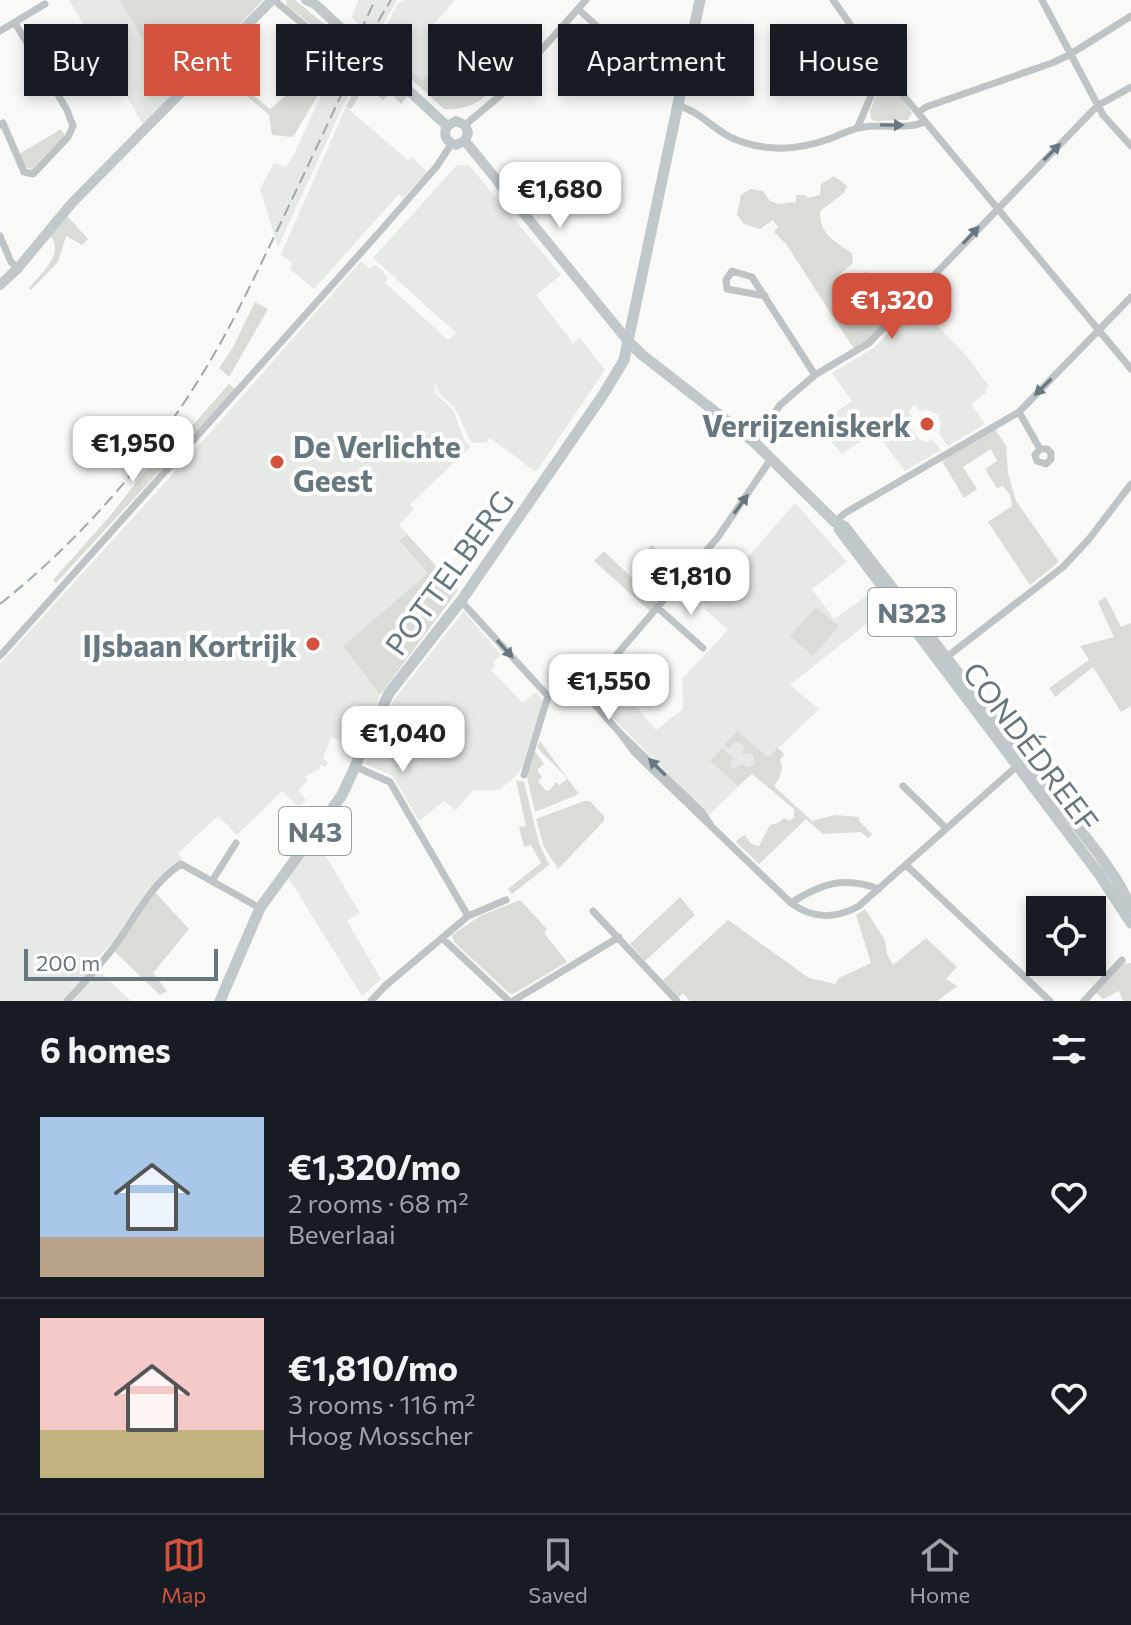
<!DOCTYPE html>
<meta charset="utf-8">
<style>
:root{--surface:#171b24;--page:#20242c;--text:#f1f3f6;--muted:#9ea1a6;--line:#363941;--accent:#d2523e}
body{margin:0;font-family:Commissioner,sans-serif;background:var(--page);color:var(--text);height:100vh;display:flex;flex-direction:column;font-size:30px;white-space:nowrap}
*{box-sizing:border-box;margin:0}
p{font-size:26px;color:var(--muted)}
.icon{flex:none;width:44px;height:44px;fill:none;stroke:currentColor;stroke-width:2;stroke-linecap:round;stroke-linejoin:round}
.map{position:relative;height:1001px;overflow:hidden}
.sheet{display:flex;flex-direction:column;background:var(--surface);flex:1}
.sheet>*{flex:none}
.banner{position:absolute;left:24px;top:24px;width:1084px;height:72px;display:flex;gap:16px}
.fabs{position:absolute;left:1026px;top:896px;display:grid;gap:16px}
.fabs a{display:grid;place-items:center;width:80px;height:80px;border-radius:0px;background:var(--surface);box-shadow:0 4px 12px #0003;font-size:40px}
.scale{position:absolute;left:24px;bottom:20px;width:194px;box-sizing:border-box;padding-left:8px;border:4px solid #66777f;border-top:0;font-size:22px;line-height:28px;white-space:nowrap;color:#66777f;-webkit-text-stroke:6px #fff;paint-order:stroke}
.price{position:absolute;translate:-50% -68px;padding:0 18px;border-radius:16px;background:#fff;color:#222;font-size:26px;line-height:52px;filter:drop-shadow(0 2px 4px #0008)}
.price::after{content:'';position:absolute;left:50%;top:48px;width:24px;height:18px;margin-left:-12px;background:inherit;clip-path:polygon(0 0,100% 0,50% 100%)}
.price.selected{background:var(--accent);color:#fff}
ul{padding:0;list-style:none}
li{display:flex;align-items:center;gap:24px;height:200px;padding:0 40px}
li+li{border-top:2px solid var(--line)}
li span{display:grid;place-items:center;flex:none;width:224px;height:160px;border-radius:0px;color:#555}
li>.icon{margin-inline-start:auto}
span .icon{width:96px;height:96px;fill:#fffc;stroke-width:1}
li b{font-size:34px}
h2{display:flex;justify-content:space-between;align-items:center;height:96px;padding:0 40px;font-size:34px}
.tag{padding:0 28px;border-radius:0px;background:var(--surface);box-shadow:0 4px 12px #0003;font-size:28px;line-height:72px}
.tag.selected{background:var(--accent);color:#fff}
.tab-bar{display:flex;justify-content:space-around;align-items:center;height:112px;border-top:2px solid var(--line);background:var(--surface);font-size:22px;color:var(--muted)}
.tab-bar a{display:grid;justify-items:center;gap:4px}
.tab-bar .selected{color:var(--accent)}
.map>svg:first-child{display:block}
</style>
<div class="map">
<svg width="1131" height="1001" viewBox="0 0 1131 1001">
<rect width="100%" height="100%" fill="#f9f9f7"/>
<path fill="#e7e9e7" d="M69,0h194l-120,124z
M358,0h39l-22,39 -23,-21z
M404,0h51l-22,25 22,19 -25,28 -6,18 -48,-43 21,-42z
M339,45l23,20 -84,182 -18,-58 14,-26 12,4 8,-13 30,-65z
M346,107l63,54 3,-4 15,15 -24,26 -4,-4 -85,95 -24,-20 2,-6 -11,-9z
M457,165h12l92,110 -25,20 37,48 7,-5 25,32 -69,102 -46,-34 -4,5h-12l-4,-3 -15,-32 -17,-16 -4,-12 2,14 17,16 12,31 6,6 -61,57 4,5 -15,16 8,9 -8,8 29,31 -85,73 37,49 -22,53 -27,-11 -8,21 5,5 -3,4 -4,-3 -2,5 -14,8 3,3 -10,11 8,9 -5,5h-5l-14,-14 -45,44 -19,-19 -40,37 4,6 -34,30 -30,47 -26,28 39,37h-131v-337l209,-230 152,-173 9,8 5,-4 7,5 6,8 -3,5 63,57 8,-7 -83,-75z
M916,303l52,55 21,28 -4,3 2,3 -16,12 14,20 -37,22 -9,-13 2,-10 -4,-9 -10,-4 -7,1 -5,-6 -3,2 -3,5 3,4 -3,10 11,14 8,2 4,-3 9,11 -36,21 -30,-40 -33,23 -25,-29 35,-24 -20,-28 43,-26z
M795,503l52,59 -35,27 22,30 37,-26 13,17 -94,75 29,24 -110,106 -102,-103 9,-5h21l19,23 27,-21 -1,-30 46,-49 -24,-22 2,-3 -4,-4 17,-18 4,3z
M464,611l37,44 -8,7 2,3 -4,5 32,33 13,-11 7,10 -20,63 -5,9 -19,16h-26l-17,20 -12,-9 -25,20 -26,-45 -28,-12 28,-63z
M321,835l8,6 -5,12 36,60 -13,8 34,58 -19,17 -74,-119z"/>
<path fill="#daddd7" d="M119,0h144l-88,91z
M286,0h9l45,37 -10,38 -37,62 -21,-2 -3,-20 -32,-27 3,-4 30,25 64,-54 3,-10 -50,-39z
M370,61l38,35 -7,8 -11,-11 -7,7 -18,-14 -14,23 -5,-2z
M413,73l9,8 7,-8 10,9 -2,3c9,11 23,12 36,10l5,-13 8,2 4,6c-9,14 -29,21 -46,19l-35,-32z
M884,83c11,3 24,19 28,31l-4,6 -33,1 -4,-2 -1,-8 10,-25z
M61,129l4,7 -33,33 -8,-2 -5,-13z
M834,176l13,10 -3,7 -24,18c0,24 13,29 32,42l1,10 -15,13c-1,16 9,31 22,40l6,-1 -7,-26 6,-18 25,28 24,-25 7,6 -49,57 -18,12 -68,-105 -12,-12 4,-5 -5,-7 -13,9 -16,-5 -7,-9 4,-20 9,-6 13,2 7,10 8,3 18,-2v-7h9l2,3 13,-3 1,-11z
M67,216l21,23 -6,6 -16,-9 -8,26 -27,28 -2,-2c12,-15 35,-32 22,-52z
M255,302l13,7 -39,68 -10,-9 13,-19z
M229,384l6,5 -179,194 -3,-3 57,-64 68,-87 6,6z
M995,429l11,17 2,27 8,28 43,61 -29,23 -42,-63 24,-16 -2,-11 -7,-9 -6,2 -12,-19 12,-8 -6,-12 -28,18 14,22 -13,9 -22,-37z
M407,534l51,56 -78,105 -37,-49 85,-73 -29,-32z
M651,545l33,26 -33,41 -57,-51 10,-10 45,43h3l17,-12c4,-19 -8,-23 -21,-33z
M1106,597l15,30 10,-4v83l-10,6 -28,-45 -38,30 -6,-9 40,-28 -9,-14 34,-9 -16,-35z
M816,607l23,19 -26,30 -23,-20z
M737,731l31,26 10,-9 6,6 -4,6c4,9 0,18 -6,26l38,35 23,-6 24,2v4l13,13 -4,4 -7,-6 -38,2 -17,-15 -47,45 -23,-22 2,-3 7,-4 6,9 8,2 11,-21 8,-2 6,-5 6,3 4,-4v-8l-42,-35 -14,12 -28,-25 12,-13 11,10 -3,7 3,4 9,-5 5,3 7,-2v-9l-4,-3 -8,1 2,-6 -3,-5 -7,-1 -5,7 -5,-4z
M540,741l39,53 -44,18 -8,-35 7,-27 10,14 -7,6 5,7 -4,4 8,10 4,-1 6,-8 3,3 8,-6c-10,-13 -20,-20 -30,-32z
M516,780l8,2 15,61 10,22 -37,29 -4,-5 33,-26 -10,-18 -7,2 -5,-20 7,-1z
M584,801h6l14,15v5l-46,48 -14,-22 -8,-28z
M154,891l35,38 -36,44 14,18 -7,4 -46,-44z
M680,897l15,18 -50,46 -15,-17z
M520,900l27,29 -3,4 23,29 -54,32 -4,-1 -55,-51 -2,-7 28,-19z
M865,909l20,31 2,14 6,11 33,-27 31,29 -11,12 11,7 -20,15h-247l-7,-8 -5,5 -15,-18 65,-60 81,58 26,6 4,-6 32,-15 -15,-48z
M1131,963v38h-8l-4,-10 -16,8 -8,-7 26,-28z"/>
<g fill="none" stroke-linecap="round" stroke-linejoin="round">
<path stroke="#bec3c6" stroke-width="7" d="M274,0l59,49
M833,0l51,72 247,297
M1042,0l61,115 28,31
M578,9l86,77 17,8
M0,31l45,-27
M678,106c20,4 35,23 54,32 32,14 64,13 97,1 12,-4 23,-11 35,-12 18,-3 48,3 61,-6
M919,112l7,-5 126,-44 17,-8 62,-39
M0,125l3,-2 21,49 9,2 35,-37 5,-11 -6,-16 -52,-87
M465,125l37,-31 84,-94
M857,128c7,-14 19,-48 27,-56
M0,236l11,26 7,6
M765,296l-38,-7 -1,-9 6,-9 20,6 63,98
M1019,412l21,37h7l4,4v6l-5,5 -9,-3 -2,-6 5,-6
M754,442l26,-37 35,-30 54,-32 228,-237 34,-19
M835,522l10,-9 174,-101 112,-115
M699,559l25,21
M461,601l87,95
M658,608l45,40
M0,656l383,-428 54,-62 15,-23
M944,659l119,-92 26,-28 42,-55
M579,687l41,46
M548,696l46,-15 124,-144 53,-78
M356,767l34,15 78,134
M524,775l24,-79
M903,786l43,42
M710,824l-8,-12 -82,-79 14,19 157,151c21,16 45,16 68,3l159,-141
M906,865l144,136
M212,881l24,-38
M791,903c30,-20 54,-27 88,-14
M593,911l84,90
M442,938l67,63
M67,1001c19,-20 38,-41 54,-64 19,-28 31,-53 60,-73l79,44
M371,1001l14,-15 83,-70 38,-16
M513,1001l106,-64
M1084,1001l38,-41"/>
<path stroke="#c0c8cb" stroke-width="10" d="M306,0l9,4 132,122
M447,126l9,-5 9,4 3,8 -3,8
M447,126c-4,9 -1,16 9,19l9,-4
M465,141l163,200
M0,285l18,-17 54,-65 200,-203"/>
<path stroke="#c0c8cb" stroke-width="11" d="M628,341l13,13 113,88 81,80 10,5 253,326 18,26 15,27
M839,529l260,345 32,49
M220,1001l40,-93 82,-113 47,-102 72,-92 142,-206 21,-35 76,-360"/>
<path stroke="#a1a8ac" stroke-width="2" stroke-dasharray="12 6" stroke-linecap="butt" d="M360,32l15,-32
M0,604c99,-79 181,-181 238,-294 32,-63 62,-128 92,-191 19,-41 37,-81 61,-119"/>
</g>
<defs><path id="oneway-solid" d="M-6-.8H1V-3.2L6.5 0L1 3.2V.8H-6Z" transform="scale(2)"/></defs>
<g fill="#66777f">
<use href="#oneway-solid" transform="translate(892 125) rotate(1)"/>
<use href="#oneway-solid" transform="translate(1052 152) rotate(-45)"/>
<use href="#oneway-solid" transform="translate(971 235) rotate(-47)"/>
<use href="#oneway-solid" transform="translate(1043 387) rotate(135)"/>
<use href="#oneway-solid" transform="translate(741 504) rotate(-54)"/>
<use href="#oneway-solid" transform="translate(505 649) rotate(48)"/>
<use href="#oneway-solid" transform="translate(657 767) rotate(-135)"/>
</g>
<g fill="#d2523e" stroke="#fff" stroke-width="3">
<circle cx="927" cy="424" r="8"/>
<circle cx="277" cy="462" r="8"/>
<circle cx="313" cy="644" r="8"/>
</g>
<g text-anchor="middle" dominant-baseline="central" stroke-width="8" stroke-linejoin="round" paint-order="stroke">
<g fill="#fff" stroke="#94a0a5" stroke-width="2">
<rect x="868" y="588" width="88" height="48" rx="6"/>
<rect x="279" y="807" width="72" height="48" rx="6"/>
</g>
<g font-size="28" font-weight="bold" fill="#66777f">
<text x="912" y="612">N323</text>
<text x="315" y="831">N43</text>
</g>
<g font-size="30" font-weight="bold" fill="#66777f" stroke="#fff" text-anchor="end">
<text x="911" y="424">Verrijzeniskerk</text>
<text x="293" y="445" text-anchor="start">De Verlichte<tspan x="293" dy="34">Geest</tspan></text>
<text x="297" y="644">IJsbaan Kortrijk</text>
</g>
<g font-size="30" fill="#66777f" stroke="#fff">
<text transform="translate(448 572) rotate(-54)">POTTELBERG</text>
<text transform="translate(1032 746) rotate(53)">CONDÉDREEF</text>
</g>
</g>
</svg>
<div class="fabs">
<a><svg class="icon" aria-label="locate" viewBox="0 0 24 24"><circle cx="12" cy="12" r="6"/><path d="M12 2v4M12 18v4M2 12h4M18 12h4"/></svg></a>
</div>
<div class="scale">200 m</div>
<b class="price" style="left:560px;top:230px">€1,680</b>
<b class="price selected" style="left:892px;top:341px">€1,320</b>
<b class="price" style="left:133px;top:484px">€1,950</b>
<b class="price" style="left:691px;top:617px">€1,810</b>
<b class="price" style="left:609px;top:722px">€1,550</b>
<b class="price" style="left:403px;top:774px">€1,040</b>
<div class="banner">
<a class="tag">Buy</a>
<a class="tag selected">Rent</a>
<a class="tag">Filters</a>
<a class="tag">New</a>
<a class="tag">Apartment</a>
<a class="tag">House</a>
</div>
</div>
<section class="sheet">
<h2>6 homes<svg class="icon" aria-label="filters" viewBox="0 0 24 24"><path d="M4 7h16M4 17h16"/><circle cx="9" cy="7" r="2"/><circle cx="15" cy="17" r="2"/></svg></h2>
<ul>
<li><span style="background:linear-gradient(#a9c7e8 75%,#b9a48a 0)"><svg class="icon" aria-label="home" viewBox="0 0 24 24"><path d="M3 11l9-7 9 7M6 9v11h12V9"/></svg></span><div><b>€1,320/mo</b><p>2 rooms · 68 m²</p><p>Beverlaai</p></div><svg class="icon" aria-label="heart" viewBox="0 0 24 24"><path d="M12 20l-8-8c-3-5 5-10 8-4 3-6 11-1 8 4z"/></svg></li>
<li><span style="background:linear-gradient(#f6c9c9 70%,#c2b280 0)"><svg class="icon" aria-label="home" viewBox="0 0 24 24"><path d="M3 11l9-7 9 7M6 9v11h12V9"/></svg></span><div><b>€1,810/mo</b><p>3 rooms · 116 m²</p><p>Hoog Mosscher</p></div><svg class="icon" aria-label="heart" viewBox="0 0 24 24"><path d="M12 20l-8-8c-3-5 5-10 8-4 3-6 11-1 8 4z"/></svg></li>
</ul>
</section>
<nav class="tab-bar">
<a class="selected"><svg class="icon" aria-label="map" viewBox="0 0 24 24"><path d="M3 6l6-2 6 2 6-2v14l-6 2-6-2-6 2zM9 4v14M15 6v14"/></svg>Map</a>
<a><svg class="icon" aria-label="saved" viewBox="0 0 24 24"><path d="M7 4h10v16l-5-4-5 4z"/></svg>Saved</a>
<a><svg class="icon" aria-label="home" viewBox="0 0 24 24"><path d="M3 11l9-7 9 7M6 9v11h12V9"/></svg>Home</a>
</nav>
